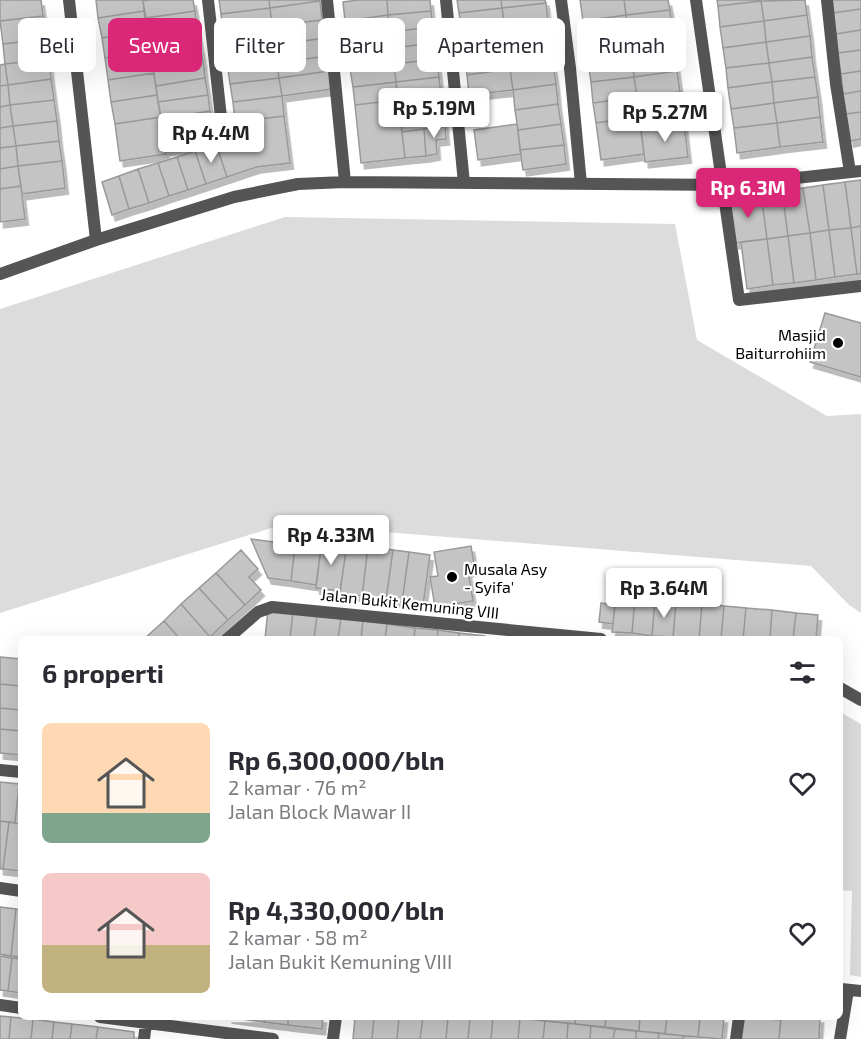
<!DOCTYPE html>
<html lang="id">
<meta charset="utf-8">
<style>
:root{--surface:#fff;--page:#f2f2f3;--text:#2b2b33;--muted:#7c7c81;--accent:#db2777}
body{margin:0;font-family:"Exo 2",sans-serif;background:var(--page);color:var(--text);height:100vh;display:flex;flex-direction:column;font-size:22px;white-space:nowrap}
*{box-sizing:border-box;margin:0}
p{font-size:20px;color:var(--muted)}
.icon{flex:none;width:33px;height:33px;fill:none;stroke:currentColor;stroke-width:2;stroke-linecap:round;stroke-linejoin:round}
.map{position:relative;flex:1;overflow:hidden}
.side{position:absolute;left:18px;top:636px;width:825px;height:384px;display:flex;flex-direction:column;background:var(--surface);border-radius:9px;box-shadow:0 6px 24px #0002}
.side>*{flex:none}
.hud{position:absolute;left:18px;top:18px;width:825px;height:54px;display:flex;gap:12px}
.price{position:absolute;translate:-50% -51px;padding:0 14px;border-radius:6px;background:#fff;color:#222;font-size:20px;line-height:39px;filter:drop-shadow(0 2px 3px #0008)}
.price::after{content:'';position:absolute;left:50%;top:36px;width:18px;height:14px;margin-left:-9px;background:inherit;clip-path:polygon(0 0,100% 0,50% 100%)}
.price.selected{background:var(--accent);color:#fff}
ul{padding:0;list-style:none}
li{display:flex;align-items:center;gap:18px;height:150px;padding:0 24px}
li span{display:grid;place-items:center;flex:none;width:168px;height:120px;border-radius:9px;color:#555}
li>.icon{margin-inline-start:auto}
span .icon{width:72px;height:72px;fill:#fffc;stroke-width:1}
li b{font-size:26px}
h2{display:flex;justify-content:space-between;align-items:center;height:72px;padding:0 24px;font-size:26px}
.chip{padding:0 21px;border-radius:9px;background:var(--surface);box-shadow:0 6px 24px #0002;font-size:21px;line-height:54px}
.chip.selected{background:var(--accent);color:#fff}
.map>svg:first-child{display:block}
</style>
<div class="map">
<svg width="861" height="1039" viewBox="0 0 861 1039">
<defs>
<filter id="shadow"><feDropShadow dx="3.5" dy="6" stdDeviation="0" flood-color="#0004"/></filter>
</defs>
<rect width="100%" height="100%" fill="#fff"/>
<path fill="#dcdcdc" d="M285,217l390,7 22,116 130,76 34,-2v199l-12,-8 -38,-39 -527,-42 -284,89v-304z
M840,712l21,12v253l-11,-2 2,-84 -12,-1z"/>
<path fill="#c4c4c4" stroke="#999" stroke-width="1.5" filter="url(#shadow)" d="M0,0h41l2,16 -43,5z
M96,0h47l1,11 -46,7z
M150,0h43l2,11 -49,7 -3,-17z
M219,0h50l1,8 -49,6z
M269,0h51v1l-50,7z
M358,0h29l1,15 -43,6 -2,-19z
M387,0h43l1,11 -43,4z
M457,0h44l1,8 -43,5z
M501,0h44l1,3 -44,5z
M580,0h44l2,15 -43,6z
M624,0h44l2,10 -44,5z
M717,0h44v1l-43,5z
M805,0l2,15 -43,6 -3,-20z
M831,0h30v9l-28,4z
M320,1l2,19 -50,6 -2,-18z
M761,1l3,20 -44,6 -2,-21z
M546,3l2,20 -43,6 -3,-21z
M270,8l2,18 -49,7 -2,-19z
M502,8l3,21 -43,5 -3,-21z
M861,9v21l-25,4 -3,-21z
M670,10l2,20 -43,6 -3,-21z
M144,11l3,20 -45,7 -4,-20z
M195,11l2,16 -49,7 -2,-16z
M431,11l2,16 -43,5 -2,-17z
M388,15l2,17 -43,5 -2,-16z
M626,15l3,21 -44,6 -2,-21z
M807,15l3,21 -44,6 -2,-21z
M43,16l3,23 -43,5 -3,-23z
M322,20l3,18 -50,7 -3,-19z
M764,21l2,21 -43,6 -3,-21z
M548,23l3,21 -43,5 -3,-20z
M272,26l3,19 -49,6 -3,-18z
M197,27l3,17 -50,8 -2,-18z
M433,27l2,16 -43,5 -2,-16z
M505,29l3,20 -44,6 -2,-21z
M672,30l3,22 -43,5 -3,-21z
M861,30v20l-23,3 -2,-19z
M147,31l3,20 -45,7 -3,-20z
M390,32l2,16 -43,5 -2,-16z
M629,36l3,21 -44,5 -3,-20z
M810,36l2,21 -43,6 -3,-21z
M325,38l2,18 -50,7 -2,-18z
M46,39l3,20 -44,5 -2,-20z
M766,42l3,21 -43,5 -3,-20z
M435,43l2,16 -43,5 -2,-16z
M200,44l3,17 -50,8 -3,-17z
M551,44l2,20 -43,5 -2,-20z
M275,45l2,18 -49,6 -2,-18z
M392,48l2,16 -44,5 -1,-16z
M508,49l2,20 -43,6 -3,-20z
M861,50v21l-20,3 -3,-21z
M150,51l4,22 -46,7 -3,-22z
M675,52l2,19 -43,6 -2,-20z
M327,56l2,15 -50,7 -2,-15z
M632,57l2,20 -43,5 -3,-20z
M812,57l3,20 -43,5 -3,-19z
M49,59l2,20 -43,6 -3,-21z
M437,59l2,18 -43,5 -2,-18z
M203,61l2,17 -49,8 -3,-17z
M277,63l2,15 -49,6 -2,-15z
M769,63l3,19 -44,6 -2,-20z
M5,64l3,21 -8,1v-21z
M394,64l2,18 -43,5 -3,-18z
M553,64l3,20 -43,6 -3,-21z
M510,69l3,21 -44,5 -2,-20z
M329,71l3,18 -50,7 -3,-18z
M677,71l3,21 -43,5 -3,-20z
M861,71v20l-18,3 -2,-20z
M154,73l3,22 -46,7 -3,-22z
M439,77l2,18 -43,5 -2,-18z
M634,77l3,20 -44,6 -2,-21z
M815,77l3,20 -44,6 -2,-21z
M205,78l3,17 -50,7 -2,-16z
M279,78l3,18 -49,6 -3,-18z
M51,79l3,21 -44,5 -2,-20z
M396,82l2,18 -43,5 -2,-18z
M772,82l2,21 -43,6 -3,-21z
M556,84l2,20 -43,6 -2,-20z
M8,85l2,20 -10,2v-21z
M861,91v21l-15,2 -3,-20z
M680,92l4,31 -43,6 -4,-32z
M157,95l4,22 -46,7 -4,-22z
M208,95l2,16 -49,8 -3,-17z
M441,95l4,31 -43,6 -4,-32z
M282,96l2,20 -49,6 -2,-20z
M637,97l2,20 -43,6 -3,-20z
M818,97l2,20 -43,6 -3,-20z
M54,100l3,21 -44,5 -3,-21z
M398,100l7,58 -44,5 -6,-58z
M774,103l3,20 -43,5 -3,-19z
M558,104l3,20 -43,6 -3,-20z
M10,105l3,21 -13,2v-21z
M210,111l5,31 -49,8 -5,-31z
M861,112v27l-11,2 -4,-27z
M284,116l6,47 -33,4 -30,10 -11,-33 21,-7 -2,-15z
M161,117l5,37 -46,7 -5,-37z
M639,117l5,37 -43,6 -5,-37z
M820,117l3,25 -43,5 -3,-24z
M57,121l2,20 -43,5 -3,-20z
M684,123l4,34 -43,5 -4,-33z
M777,123l3,24 -43,6 -3,-25z
M517,124l4,30 -43,6 -4,-30z
M561,124l3,21 -44,5 -2,-20z
M13,126l3,20 -16,2v-20z
M445,126l1,13 -10,1 1,14 -11,2 -2,-27z
M424,129l2,27 -21,2 -3,-26z
M59,141l3,20 -44,5 -2,-20z
M216,144l11,33 -21,7 -11,-33z
M564,145l2,19 -43,6 -3,-20z
M16,146l2,20 -18,3v-21z
M195,151l11,33 -18,6 -11,-33z
M177,157l11,33 -19,6 -11,-33z
M62,161l3,27 -43,6 -4,-28z
M158,163l11,33 -20,7 -11,-34z
M18,166l3,20 -21,3v-20z
M138,169l11,34 -20,6 -10,-33z
M119,176l10,33 -17,6 -10,-33z
M861,180v46l-10,2 -6,-46z
M845,182l6,46 -22,2 -6,-45z
M823,185l6,45 -19,3 -7,-45z
M21,186l4,33 -25,3v-33z
M803,188l7,45 -22,3 -6,-45z
M782,191l6,45 -21,3 -6,-45z
M761,194l6,45 -32,4 -6,-45z
M861,226v48h-4l-6,-46z
M851,228l6,46 -22,3 -6,-47z
M829,230l6,47 -19,3 -6,-47z
M810,233l6,47 -22,3 -6,-47z
M788,236l6,47 -21,2 -6,-46z
M767,239l6,46 -26,4 -6,-47z
M825,313l36,10v54l-51,-15z
M296,537l26,3 -6,45 -25,-4z
M251,539l44,6 -4,36 -23,-3z
M322,540l25,4 -7,47 -24,-3z
M347,544l21,3 -6,49 -22,-3z
M471,546l4,24 -7,1 5,30 -38,6 -5,-30 8,-1 -4,-24z
M368,547l25,3 -7,50 -24,-4z
M241,550l17,19 -9,8 12,13 -16,15 -29,-32z
M393,550l16,2 -7,50 -16,-2z
M409,552l21,3 -7,50 -21,-3z
M216,573l29,32 -17,15 -29,-32z
M199,588l29,32 -18,17 -29,-33z
M616,596l19,2 -3,35 -20,-1z
M635,598l20,2 -3,36 -20,-3z
M655,600l21,2 -3,35 -21,-1z
M676,602l26,2 -3,35 -26,-2z
M601,603l14,2 -2,19 -14,-2z
M181,604l29,33 -2,2h-28l-16,-18z
M702,604l22,2 -3,33h-22z
M724,606l22,2 -3,31h-22z
M746,608l26,2 -2,29h-27z
M268,609l25,3 -3,27h-25z
M772,610l24,3 -3,26h-23z
M293,612l24,3 -3,24h-24z
M796,613l22,2 -2,24h-23z
M317,615l24,3 -3,21h-24z
M341,618l22,3 -2,18h-23z
M164,621l16,18h-36z
M363,621l24,3 -2,15h-24z
M387,624l28,4 -1,11h-29z
M415,628l23,2 -1,9h-23z
M438,630l21,3v6h-22z
M459,633l26,3v3h-26z
M0,657l21,2v27l-21,-2z
M0,684l21,2v24l-21,-2z
M0,708l21,2v21l-21,-2z
M0,729l21,2v24l-21,-2z
M0,782l19,2 -4,39 -15,-2z
M19,784l2,1v39l-6,-1z
M0,821l9,1 -6,47h-3z
M9,822l12,2v47l-18,-2z
M0,907l16,2 -5,47 -11,-2z
M16,909l5,1v47l-10,-1z
M0,956l12,2 -4,33 -8,-1z
M12,958l9,1v34l-13,-2z
M0,1016l11,1 -2,22h-9z
M11,1017l22,2 -2,20h-22z
M228,1017h37l-1,5z
M265,1017h23v8l-24,-3z
M288,1017h35l-1,12 -34,-4z
M355,1017h19l-2,22h-19z
M374,1017h25l-2,22h-25z
M399,1017h24l-3,22h-23z
M423,1017h25l-2,22h-26z
M448,1017h22l-2,22h-22z
M470,1017h23l-2,22h-23z
M493,1017l27,1 -2,21h-27z
M547,1017h29l-1,7 -29,-3z
M576,1017h30l-1,10 -30,-3z
M606,1017h34l-1,14 -34,-4z
M640,1017h27l-2,17 -26,-3z
M667,1017h33l-2,20 -33,-3z
M700,1017h24l-2,22 -24,-2z
M741,1017l40,3 -2,19h-40z
M781,1017h39l-1,22h-40z
M520,1018l25,3 -2,18h-25z
M33,1019l21,3 -2,17h-21z
M545,1021l23,2 -1,16h-24z
M54,1022l18,2 -2,15h-18z
M568,1023l23,3 -1,13h-23z
M72,1024l26,3 -2,12h-26z
M591,1026l24,3 -2,10h-23z
M98,1027l36,5v7h-38z
M615,1029l21,2v8h-23z
M636,1031l23,2 -1,6h-22z
M659,1033l25,3 -1,3h-25z"/>
<g fill="none" stroke-linecap="round" stroke-linejoin="round">
<path stroke="#555" stroke-width="12" d="M69,0l27,240
M208,0l15,135
M327,0l18,182
M446,0l18,183
M561,0l9,68 11,116
M696,0l43,300 122,-14
M827,0l9,84 14,88
M0,274l96,-34 138,-43 64,-13 47,-2 388,3 128,-14
M227,639l31,-27 14,-5 329,32
M840,688l21,12
M0,770l21,2
M0,888l21,3
M841,989l20,2
M0,1005l21,3
M100,1017l173,22
M144,1039l2,-16
M333,1039l3,-22
M736,1039l3,-22
M840,1039l8,-49"/>
</g>
<g fill="#000" stroke="#fff" stroke-width="2">
<circle cx="838" cy="343" r="6"/>
<circle cx="452" cy="577" r="6"/>
</g>
<g text-anchor="middle" dominant-baseline="central" stroke-width="4.5" stroke-linejoin="round" paint-order="stroke">
<g font-size="16" fill="#000" stroke="#fff" text-anchor="end">
<text x="826" y="334">Masjid<tspan x="826" dy="18">Baiturrohiim</tspan></text>
<text x="464" y="568" text-anchor="start">Musala Asy<tspan x="464" dy="18">- Syifa'</tspan></text>
</g>
<g font-size="16" fill="#000" stroke="#fff">
<text transform="translate(410 603) rotate(6)">Jalan Bukit Kemuning VIII</text>
</g>
</g>
</svg>
<b class="price" style="left:434px;top:139px">Rp 5.19M</b>
<b class="price" style="left:665px;top:143px">Rp 5.27M</b>
<b class="price" style="left:211px;top:164px">Rp 4.4M</b>
<b class="price selected" style="left:748px;top:219px">Rp 6.3M</b>
<b class="price" style="left:331px;top:566px">Rp 4.33M</b>
<b class="price" style="left:664px;top:619px">Rp 3.64M</b>
<div class="hud">
<a class="chip">Beli</a>
<a class="chip selected">Sewa</a>
<a class="chip">Filter</a>
<a class="chip">Baru</a>
<a class="chip">Apartemen</a>
<a class="chip">Rumah</a>
</div>
<section class="side">
<h2>6 properti<svg class="icon" aria-label="filters" viewBox="0 0 24 24"><path d="M4 7h16M4 17h16"/><circle cx="9" cy="7" r="2"/><circle cx="15" cy="17" r="2"/></svg></h2>
<ul>
<li><span style="background:linear-gradient(#ffd9b3 75%,#7fa58c 0)"><svg class="icon" aria-label="home" viewBox="0 0 24 24"><path d="M3 11l9-7 9 7M6 9v11h12V9"/></svg></span><div><b>Rp 6,300,000/bln</b><p>2 kamar · 76 m²</p><p>Jalan Block Mawar II</p></div><svg class="icon" aria-label="heart" viewBox="0 0 24 24"><path d="M12 20l-8-8c-3-5 5-10 8-4 3-6 11-1 8 4z"/></svg></li>
<li><span style="background:linear-gradient(#f6c9c9 60%,#c2b280 0)"><svg class="icon" aria-label="home" viewBox="0 0 24 24"><path d="M3 11l9-7 9 7M6 9v11h12V9"/></svg></span><div><b>Rp 4,330,000/bln</b><p>2 kamar · 58 m²</p><p>Jalan Bukit Kemuning VIII</p></div><svg class="icon" aria-label="heart" viewBox="0 0 24 24"><path d="M12 20l-8-8c-3-5 5-10 8-4 3-6 11-1 8 4z"/></svg></li>
</ul>
</section>
</div>
